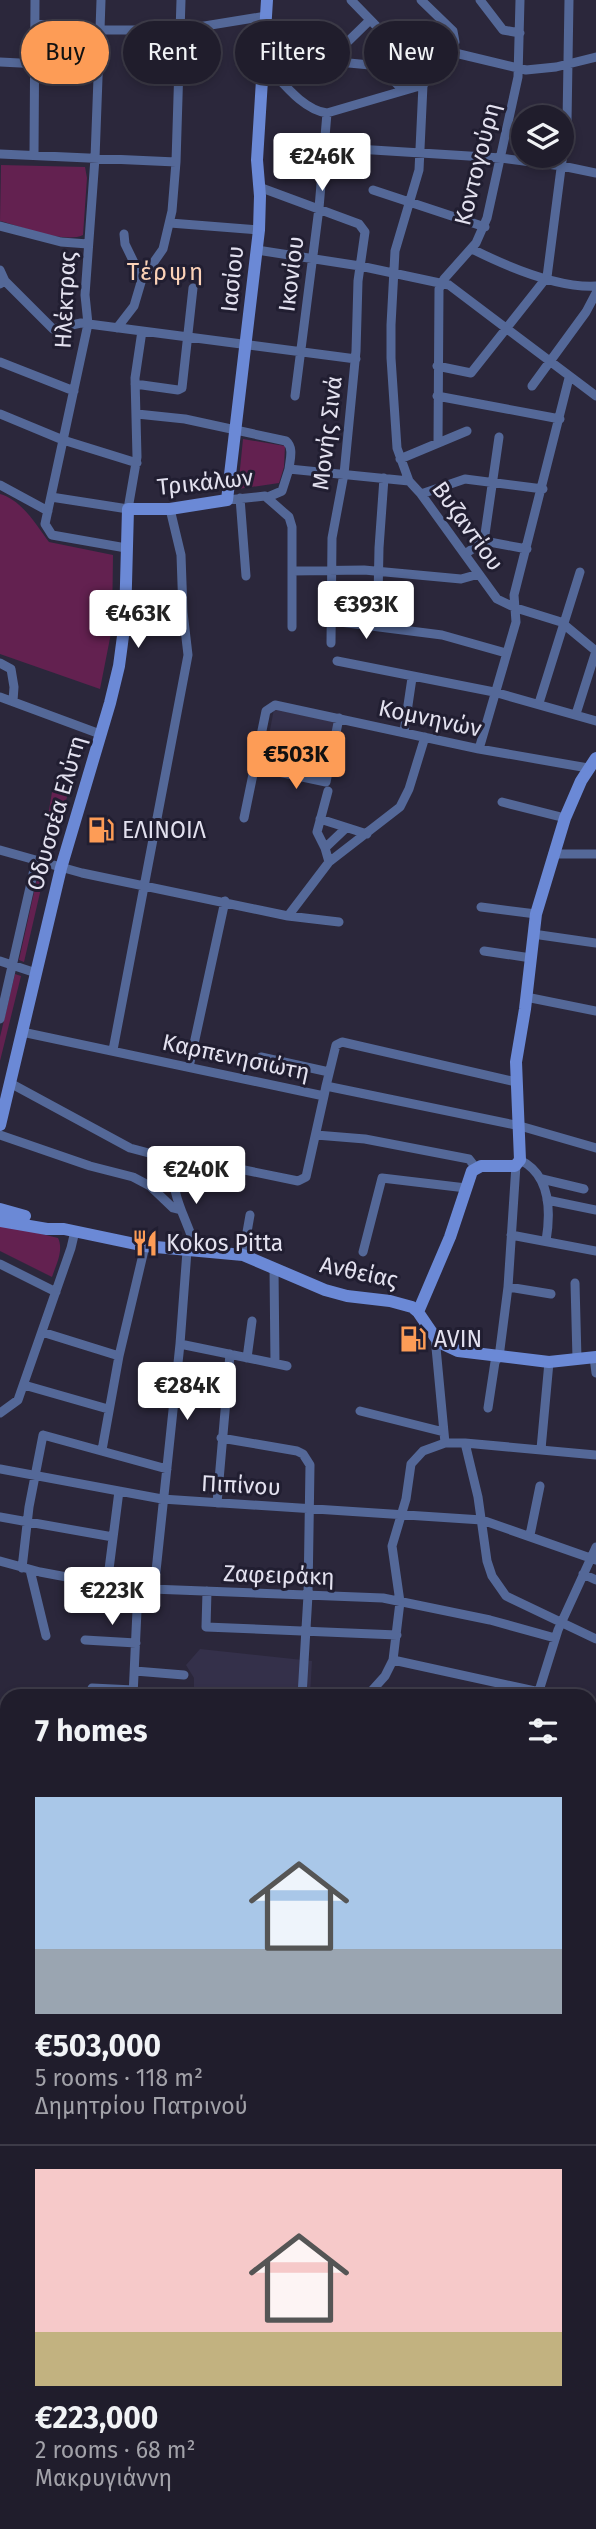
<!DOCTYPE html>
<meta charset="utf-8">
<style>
:root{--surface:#201d2c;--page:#282634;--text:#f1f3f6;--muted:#a2a2a9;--line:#3d3b48;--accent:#fd9c56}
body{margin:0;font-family:"Fira Sans",sans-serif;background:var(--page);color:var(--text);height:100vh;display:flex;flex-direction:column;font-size:26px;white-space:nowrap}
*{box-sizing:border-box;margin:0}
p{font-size:23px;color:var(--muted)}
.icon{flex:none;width:38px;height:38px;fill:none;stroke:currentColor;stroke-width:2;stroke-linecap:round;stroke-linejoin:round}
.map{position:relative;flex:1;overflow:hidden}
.sheet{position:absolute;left:0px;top:1689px;width:597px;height:842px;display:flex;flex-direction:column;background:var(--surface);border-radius:21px 21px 0 0;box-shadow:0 4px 10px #0003,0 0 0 2px var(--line)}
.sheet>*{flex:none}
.guide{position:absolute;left:21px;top:21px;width:555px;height:63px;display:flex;gap:14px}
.tools{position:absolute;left:511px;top:105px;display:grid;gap:14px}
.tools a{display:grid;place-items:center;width:63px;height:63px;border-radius:50%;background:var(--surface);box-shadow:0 4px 10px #0003,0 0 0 2px var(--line);font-size:35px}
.price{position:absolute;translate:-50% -60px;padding:0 16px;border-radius:7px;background:#fff;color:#222;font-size:23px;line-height:46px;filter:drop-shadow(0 2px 4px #0008)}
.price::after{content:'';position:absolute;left:50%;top:42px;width:21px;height:16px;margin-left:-10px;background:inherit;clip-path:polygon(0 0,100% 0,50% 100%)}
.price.on{background:var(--accent);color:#111}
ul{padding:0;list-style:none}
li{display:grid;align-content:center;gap:14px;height:371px;padding:0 35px}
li+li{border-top:2px solid var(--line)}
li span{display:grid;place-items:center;height:217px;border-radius:0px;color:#555}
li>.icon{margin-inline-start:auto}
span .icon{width:126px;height:126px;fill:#fffc;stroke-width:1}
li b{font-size:30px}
h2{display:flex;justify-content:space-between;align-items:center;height:84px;padding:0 35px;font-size:30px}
.chip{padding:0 24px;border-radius:32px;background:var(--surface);box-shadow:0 4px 10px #0003,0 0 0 2px var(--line);font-size:24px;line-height:63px}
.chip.on{background:var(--accent);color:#111}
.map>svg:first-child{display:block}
</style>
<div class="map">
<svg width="596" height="2529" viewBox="0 0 596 2529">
<rect width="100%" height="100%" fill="#2b273b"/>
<path fill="#34304a" d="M274,709l60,13 -11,52 -59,-13z
M200,1649l112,12 -2,35h-116v-18l-8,-13z
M590,1750l6,1v81l-6,-1z
M590,1848l6,2 -3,76 -3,-1z
M0,1889l7,2v391l-7,-1z"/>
<path fill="#632150" d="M1,165l84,2 2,11 -4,57c-19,9 -63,-9 -83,-14z
M243,439l42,7 -1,21 -5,16 -41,6z
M0,494c22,6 37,32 49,48l64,13 -1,73 -12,61 -100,-35z
M54,780l17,4 -21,69 -8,-1z
M39,870l6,1 -21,91 -5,-2z
M15,974l6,2 -21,85v-24z
M5,1225l53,13c6,12 -2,27 -6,39l-52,-26v-25z"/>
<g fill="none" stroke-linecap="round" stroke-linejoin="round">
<path stroke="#546898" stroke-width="9" d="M351,0l67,69 5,16 -4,85 -24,81 -4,74v33l6,90 12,33
M421,0l32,31 2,11 -5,10
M480,0l23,30 17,3
M35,24l65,6h80l86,-14
M100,30l1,-30
M99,51l-4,107 -10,137 3,29 -43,200 7,11 74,13
M265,55l105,10 14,6 19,19
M329,60l41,-40
M0,62l99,5
M264,63c17,17 38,47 63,50l-8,95 -24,188
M327,113l96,-28 28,-33 75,18 30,-3 40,-10
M325,147l176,11 61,8 34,7
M0,154l176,8
M34,155l1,-155
M259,187l100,37 6,8 -7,49 -2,70 -12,123 -12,64 -1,105
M373,190l112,37
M170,223l89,7
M0,226l61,16 27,2
M472,249c34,17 86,39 124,37
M257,250l103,16 89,19 147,111
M0,270l5,11
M142,279l21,-30 9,-38 4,-49 5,-162
M0,284l5,-3 48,48 28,-6 275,36
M117,328l17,-22 8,-27 -17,-35 -1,-10
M0,362l74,29
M437,366l34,7 76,-96 20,-155 2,-122
M135,384l43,6 4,-2 11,-100
M532,386l54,-74 10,-19
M437,396l123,23
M0,414l63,26 74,23
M137,414l48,5 101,22c8,7 4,18 3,28
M438,442l1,-153 5,-10 32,-36 11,-25 31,-141 2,-77
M400,459l67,-28
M0,485l48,26
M421,494l44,-15 78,10
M51,497l77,12 9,-52 -2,-79 7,-47
M268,497l14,-6 7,-22 120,12 12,13 76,105 19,9 45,14 35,29
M240,498l6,78
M227,500l38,-4 24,21 3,10v100
M484,541l43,8
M465,554l19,-13 15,-104
M292,571l72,-1 97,9 18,-5
M378,598l1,-50 5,-70
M332,621l110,14 64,18
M337,661l157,31 102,29
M0,663l11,6 3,18 -1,14
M0,697l100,37
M539,703l41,-131
M576,714l20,-63
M404,732l8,-54
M479,749l37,-127 -2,-27 55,-217
M255,767l71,15 13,-64
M328,791l-11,41 8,16 4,14
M502,802l63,16
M244,818l22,-107 9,-6 204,44 109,19
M320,819l47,15
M325,848l21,-20
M0,850l82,23 206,43 51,6
M553,854h43
M481,907l55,7
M288,916l41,-54 71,-55 9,-18 16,-52
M533,934l63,9
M484,951l47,7
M0,961l36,12
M526,997l70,14
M0,1019l36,-158
M22,1032l302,64 2,-10 194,40 76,22
M113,1050l75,-395 -5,-43 -2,-57 -11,-46
M261,1057l68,15
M189,1067l36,-166
M10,1083l120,65 45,12 30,2 93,19 8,-4 18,-81
M326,1086l10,-41 6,-3 174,40
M0,1135l90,31 43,11 17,9 23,22 8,2
M316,1135l49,4 104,20 7,9
M175,1160c-7,36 13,58 21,91
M520,1160c31,15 31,51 26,81
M542,1179l42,10
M547,1200l49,10
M511,1235l85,16
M363,1252l19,-74 84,10
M243,1255l7,-40
M0,1264l56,28
M274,1268l1,95
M575,1283l2,76
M508,1287l43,7
M42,1332l77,24
M435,1337l10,106
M180,1344l107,22
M594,1357l2,16
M247,1358l5,-37
M24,1385l84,24
M488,1408l7,-46 4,-5 9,-70 8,-122
M360,1411l84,21
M0,1413l18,-13 53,-152 4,-17
M221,1438l76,13 6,3 7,11 -2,130 -6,101
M465,1443l13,54 9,64 5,15 14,20 90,43
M541,1449l8,-87
M102,1450l17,-94 26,-110
M0,1469l162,30 320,21 114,40
M217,1503l13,-149
M0,1517l113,20
M530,1535l10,-49
M0,1561l40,11 85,16 258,10 107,22 65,18
M22,1568l7,-61 14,-72 124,34
M30,1570l16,66
M583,1574l13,6
M107,1585l12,-94
M154,1590l26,-246 7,-93
M207,1591l-1,36 191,8
M85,1640l51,3
M393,1660l165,36
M135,1671l49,4
M92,1688l42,2
M538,1694l20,-64 38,-83
M133,1696l5,-107
M367,1696l18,-20 8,-16 7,-58 -8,-56 14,-47 5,-35 12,-13 22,-8h20l131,12
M590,1703l6,2
M0,1835l7,-33
M590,1840l6,1
M0,1853l7,3
M590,1932l6,2
M590,1999l6,-54
M590,2025l6,-7
M590,2097l6,-2
M590,2168h6
M590,2217l1,-13
M590,2265h6
M0,2284l7,1
M0,2398l7,-1
M0,2463l7,1
M146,2524v5
M415,2524l15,5
M0,2526l7,-7
M36,2529v-5
M227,2529l2,-5
M287,2529l2,-5
M346,2529l2,-5
M398,2529l2,-5
M449,2529l2,-5
M530,2529l1,-5"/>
<path stroke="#6b89d6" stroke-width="12" d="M0,1125l61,-257 49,-165 9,-37 6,-45 3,-112h42l57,-9 32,-270 1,-34 -3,-36 10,-160
M0,1209l25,7
M0,1221l47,8h17l81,17 98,9 82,35 22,6 43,5 22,6 6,5 17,25 8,7 15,7 91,11 47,-5
M418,1312l32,-75 22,-66 9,-5h34l5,-6 -4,-98 9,-53 11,-95 29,-96 16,-37 15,-23"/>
</g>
<defs>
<g id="fuel-bare" transform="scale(2.1)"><path d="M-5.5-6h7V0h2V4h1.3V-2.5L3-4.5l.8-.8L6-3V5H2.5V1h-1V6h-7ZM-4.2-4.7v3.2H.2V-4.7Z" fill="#fd9c56" stroke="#211e31" stroke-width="2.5" paint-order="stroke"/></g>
<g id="restaurant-bare" transform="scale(2.1)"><path d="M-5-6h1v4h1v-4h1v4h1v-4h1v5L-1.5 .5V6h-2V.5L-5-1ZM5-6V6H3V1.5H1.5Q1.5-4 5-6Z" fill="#fd9c56" stroke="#211e31" stroke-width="2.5" paint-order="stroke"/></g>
</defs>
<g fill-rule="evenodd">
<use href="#fuel-bare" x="101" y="830"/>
<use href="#restaurant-bare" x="145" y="1243"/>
<use href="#fuel-bare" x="413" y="1339"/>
</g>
<g text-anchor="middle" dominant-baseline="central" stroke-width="6" stroke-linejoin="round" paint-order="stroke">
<g font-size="23" fill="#e3e1ef" stroke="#211e31">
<text transform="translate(477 164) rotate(-76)">Κοντογούρη</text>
<text transform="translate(291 274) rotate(-83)">Ικονίου</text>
<text transform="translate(232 279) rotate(-84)">Ιασίου</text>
<text transform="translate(65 300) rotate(-87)">Ηλέκτρας</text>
<text transform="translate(327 433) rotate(-83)">Μονής Σινά</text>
<text transform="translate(205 482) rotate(-6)">Τρικάλων</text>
<text transform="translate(468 526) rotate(54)">Βυζαντίου</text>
<text transform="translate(430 718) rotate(12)">Κομνηνών</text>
<text transform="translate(56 813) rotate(-74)">Οδυσσέα Ελύτη</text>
<text transform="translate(236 1057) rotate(12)">Καρπενησιώτη</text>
<text transform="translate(359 1272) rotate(12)">Ανθείας</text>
<text transform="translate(241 1485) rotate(3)">Πιπίνου</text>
<text transform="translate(279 1575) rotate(2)">Ζαφειράκη</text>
</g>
<g font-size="23" fill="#e3e1ef" stroke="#211e31" text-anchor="start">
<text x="122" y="830">ΕΛΙΝΟΙΛ</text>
<text x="166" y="1243">Kokos Pitta</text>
<text x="434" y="1339">AVIN</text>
</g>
<g font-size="24" letter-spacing="2" fill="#fcd2b7" stroke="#211e31">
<text x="166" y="272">Τέρψη</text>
</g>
</g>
</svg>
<div class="tools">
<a><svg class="icon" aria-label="layers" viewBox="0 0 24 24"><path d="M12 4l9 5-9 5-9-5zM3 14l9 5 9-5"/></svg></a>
</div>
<b class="price" style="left:322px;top:193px">€246K</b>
<b class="price" style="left:366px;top:641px">€393K</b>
<b class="price" style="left:138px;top:650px">€463K</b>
<b class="price on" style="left:296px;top:791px">€503K</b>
<b class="price" style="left:196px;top:1206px">€240K</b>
<b class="price" style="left:187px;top:1422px">€284K</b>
<b class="price" style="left:112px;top:1627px">€223K</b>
<div class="guide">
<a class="chip on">Buy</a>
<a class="chip">Rent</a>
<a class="chip">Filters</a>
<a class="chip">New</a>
</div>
<section class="sheet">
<h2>7 homes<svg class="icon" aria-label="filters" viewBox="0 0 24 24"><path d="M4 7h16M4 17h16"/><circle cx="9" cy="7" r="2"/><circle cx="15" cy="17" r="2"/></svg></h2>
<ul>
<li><span style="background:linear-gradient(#a9c7e8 70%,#9aa5b1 0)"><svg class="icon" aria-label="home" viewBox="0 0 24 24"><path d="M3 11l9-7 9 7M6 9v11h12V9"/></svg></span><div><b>€503,000</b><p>5 rooms · 118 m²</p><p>Δημητρίου Πατρινού</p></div></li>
<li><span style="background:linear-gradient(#f6c9c9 75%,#c2b280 0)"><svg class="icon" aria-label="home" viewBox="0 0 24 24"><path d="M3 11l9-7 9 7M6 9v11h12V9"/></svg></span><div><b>€223,000</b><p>2 rooms · 68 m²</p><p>Μακρυγιάννη</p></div></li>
</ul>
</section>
</div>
